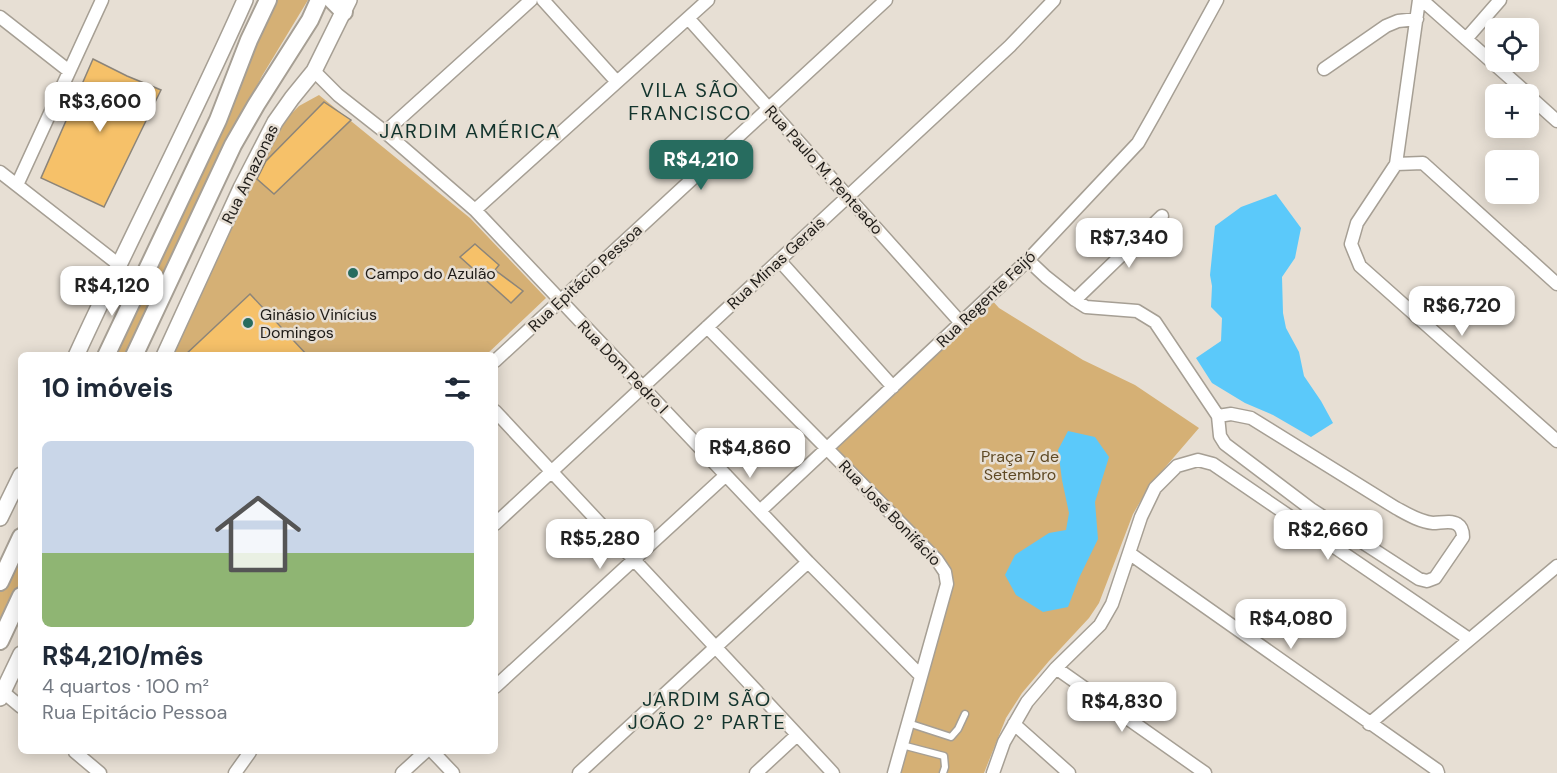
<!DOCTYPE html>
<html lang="pt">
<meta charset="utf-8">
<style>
:root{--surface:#fff;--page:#f6f6f7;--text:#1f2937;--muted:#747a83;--line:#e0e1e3;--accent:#276c5f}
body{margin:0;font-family:"DM Sans",sans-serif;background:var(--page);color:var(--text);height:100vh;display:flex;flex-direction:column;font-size:22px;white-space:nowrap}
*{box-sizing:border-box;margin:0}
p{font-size:20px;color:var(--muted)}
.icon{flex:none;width:33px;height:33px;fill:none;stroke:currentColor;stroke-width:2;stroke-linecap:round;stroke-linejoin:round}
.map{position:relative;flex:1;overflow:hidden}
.panel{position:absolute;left:18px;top:352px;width:480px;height:402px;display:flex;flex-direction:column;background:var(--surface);border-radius:9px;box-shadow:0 3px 15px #0003}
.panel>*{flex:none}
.tools{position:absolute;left:1485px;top:18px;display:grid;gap:12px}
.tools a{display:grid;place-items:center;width:54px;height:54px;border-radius:9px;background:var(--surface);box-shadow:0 3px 15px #0003;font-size:30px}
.price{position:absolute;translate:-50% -51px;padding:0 14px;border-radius:12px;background:#fff;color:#222;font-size:20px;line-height:39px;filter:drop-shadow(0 2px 3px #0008)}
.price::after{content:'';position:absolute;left:50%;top:36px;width:18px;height:14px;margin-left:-9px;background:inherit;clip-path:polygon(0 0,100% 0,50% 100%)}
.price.on{background:var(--accent);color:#fff}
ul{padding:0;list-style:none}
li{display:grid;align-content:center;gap:12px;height:318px;padding:0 24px}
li+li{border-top:2px solid var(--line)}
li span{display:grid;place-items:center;height:186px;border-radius:9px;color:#555}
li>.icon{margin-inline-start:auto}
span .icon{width:108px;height:108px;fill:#fffc;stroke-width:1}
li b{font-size:26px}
h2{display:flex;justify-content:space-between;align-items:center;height:72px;padding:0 24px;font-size:26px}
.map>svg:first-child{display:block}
</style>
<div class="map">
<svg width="1557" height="773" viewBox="0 0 1557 773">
<rect width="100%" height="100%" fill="#e7dfd4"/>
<path fill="#d5b075" d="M276,0h32l-46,76 -87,173 -50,106 -15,1 135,-286z
M319,95l151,123 76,80 -60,57 -315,1 110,-232 18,-18z
M990,298l9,10 84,52 52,25 64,43 -49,57 -17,29 -34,89 -10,15 -40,43 -27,32 -16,25 -22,55h-88l51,-202 -114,-125z
M21,545v38l-21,47v-40z"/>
<path fill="#5bc9fa" d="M1276,194l25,34 -6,30 -13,19 1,36 3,15 13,24 5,24 17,25 12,22 -22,14 -38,-22 -28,-12 -33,-20 -16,-25 25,-17 1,-23 -11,-11 1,-21 -2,-11 5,-49 26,-19z
M1068,431l27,6 14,20 -14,45 3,37 -19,39 -11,29 -25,5 -27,-17 -11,-20 10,-20 34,-22 17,-3 3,-17 -7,-33 -4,-30z"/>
<path fill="#f6c169" stroke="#8c857a" stroke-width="1.5" d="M93,59l34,17 34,14 -57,117 -63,-29z
M324,102l27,18 -77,74 -17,-15 9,-18z
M475,244l24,21 -4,5 28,21 -12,12 -51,-46z
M250,294l58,62h-124z"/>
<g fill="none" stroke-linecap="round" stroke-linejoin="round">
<g stroke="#a69f94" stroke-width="9">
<path id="service" d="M908,723l43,14 7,-8 7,-15
M902,745l42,11 1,11 -2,6"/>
</g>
<g stroke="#a69f94" stroke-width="15">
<path id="minor" d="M543,0l74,82
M1419,0l-23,164 -39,59 -6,21 9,22 197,175
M1422,0l106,94
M0,17l69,54
M688,18l273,305
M1466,39l34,-39
M1324,69l62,-43 12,-5 19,-2
M314,71l24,24 47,37 90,78 333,352 113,114
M1528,95l29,26
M385,132l146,-132
M1396,164l27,-1 134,121
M0,172l118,92
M17,185l85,-185
M475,210l233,-210
M779,260l114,127
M1028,260l18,17 29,23 11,7 51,4 18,11 63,94 2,20 5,8 86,65 108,70 8,2 8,-3 28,-41c0,-5 -1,-10 -6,-13 -6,-4 -17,-1 -24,-1 -13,-1 -26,-9 -37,-15l-145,-90 -20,-4 -13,2
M1075,300l87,-84
M707,327l230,233 8,12 2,12 -53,189
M495,361l391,-361
M495,411l338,362
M760,511l268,-251 110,-117 17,-30 62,-113
M495,524l515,-478 44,-46
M1129,553l308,217 1,3
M1056,668l149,105
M495,687l231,-212
M3,692l18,15
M1014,724l55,49
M1369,724l188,-158
M75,752l25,21
M433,752l20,21
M235,773l15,-21
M402,773l23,-21
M579,773l229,-211
M756,773l41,-38
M993,773l11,-31 23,-40 29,-34 44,-43 12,-21 29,-87 14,-29 22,-22 21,-6 15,4 256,175"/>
</g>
<g stroke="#a69f94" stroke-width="18">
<path id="tertiary" d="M76,356c55,-120 116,-236 169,-356
M164,356l77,-168 34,-66 17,-24 22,-27 35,-71
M0,518l21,-43
M0,698l21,-44"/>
</g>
<g stroke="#a69f94" stroke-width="20">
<path id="secondary" d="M332,0l12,12
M106,356l112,-236 31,-80 19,-40
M134,356l99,-211 23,-40 54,-85 9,-20
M0,582l21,-45
M0,641l21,-45"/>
</g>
<use href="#service" stroke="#fff" stroke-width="6"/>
<use href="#minor" stroke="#fff" stroke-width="12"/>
<use href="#tertiary" stroke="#fff" stroke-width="15"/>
<use href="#secondary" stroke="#fff" stroke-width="16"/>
</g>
<g fill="#276c5f" stroke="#e7dfd4" stroke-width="2">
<circle cx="353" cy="273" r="6"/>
<circle cx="248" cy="323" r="6"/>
</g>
<g text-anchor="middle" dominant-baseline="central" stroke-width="5" stroke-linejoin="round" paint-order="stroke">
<g font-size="16" fill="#1f1c18" stroke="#e7dfd4">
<text transform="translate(824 170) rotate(48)">Rua Paulo M. Penteado</text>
<text transform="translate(250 174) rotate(-64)">Rua Amazonas</text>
<text transform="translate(776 263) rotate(-43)">Rua Minas Gerais</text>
<text transform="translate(585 278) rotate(-43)">Rua Epitácio Pessoa</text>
<text transform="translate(986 299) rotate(-44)">Rua Regente Feijó</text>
<text transform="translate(623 367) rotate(46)">Rua Dom Pedro I</text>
<text transform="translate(890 513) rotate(46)">Rua José Bonifácio</text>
</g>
<g font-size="16" fill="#1f1c18" stroke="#e7dfd4" text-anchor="start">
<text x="365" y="273">Campo do Azulão</text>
<text x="260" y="314">Ginásio Vinícius<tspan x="260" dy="18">Domingos</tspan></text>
</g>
<g font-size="16" fill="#5f4924" stroke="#e7dfd4">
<text x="1020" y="456">Praça 7 de<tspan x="1020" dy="18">Setembro</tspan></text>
</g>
<g font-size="20" letter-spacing="1.5" fill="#13342d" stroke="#e7dfd4">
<text x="690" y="90">VILA SÃO<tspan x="690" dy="23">FRANCISCO</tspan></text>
<text x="470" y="131">JARDIM AMÉRICA</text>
<text x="707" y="699">JARDIM SÃO<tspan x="707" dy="23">JOÃO 2° PARTE</tspan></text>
</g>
</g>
</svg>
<div class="tools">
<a><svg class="icon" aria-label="locate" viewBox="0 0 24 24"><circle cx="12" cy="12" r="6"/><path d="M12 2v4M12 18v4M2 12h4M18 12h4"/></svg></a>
<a>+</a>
<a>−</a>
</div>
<b class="price" style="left:100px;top:133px">R$3,600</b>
<b class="price on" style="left:701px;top:191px">R$4,210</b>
<b class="price" style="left:1129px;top:269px">R$7,340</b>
<b class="price" style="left:112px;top:317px">R$4,120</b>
<b class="price" style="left:1462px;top:337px">R$6,720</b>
<b class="price" style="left:750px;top:479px">R$4,860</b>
<b class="price" style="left:1328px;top:561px">R$2,660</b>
<b class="price" style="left:600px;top:570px">R$5,280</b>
<b class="price" style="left:1291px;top:650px">R$4,080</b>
<b class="price" style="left:1122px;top:733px">R$4,830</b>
<section class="panel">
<h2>10 imóveis<svg class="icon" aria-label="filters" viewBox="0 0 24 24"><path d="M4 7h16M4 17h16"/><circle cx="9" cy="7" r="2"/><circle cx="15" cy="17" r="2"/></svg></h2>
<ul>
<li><span style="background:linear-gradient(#c9d6e8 60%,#8fb573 0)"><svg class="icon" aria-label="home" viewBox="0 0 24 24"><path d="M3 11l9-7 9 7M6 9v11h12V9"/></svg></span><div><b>R$4,210/mês</b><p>4 quartos · 100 m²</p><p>Rua Epitácio Pessoa</p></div></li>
</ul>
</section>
</div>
